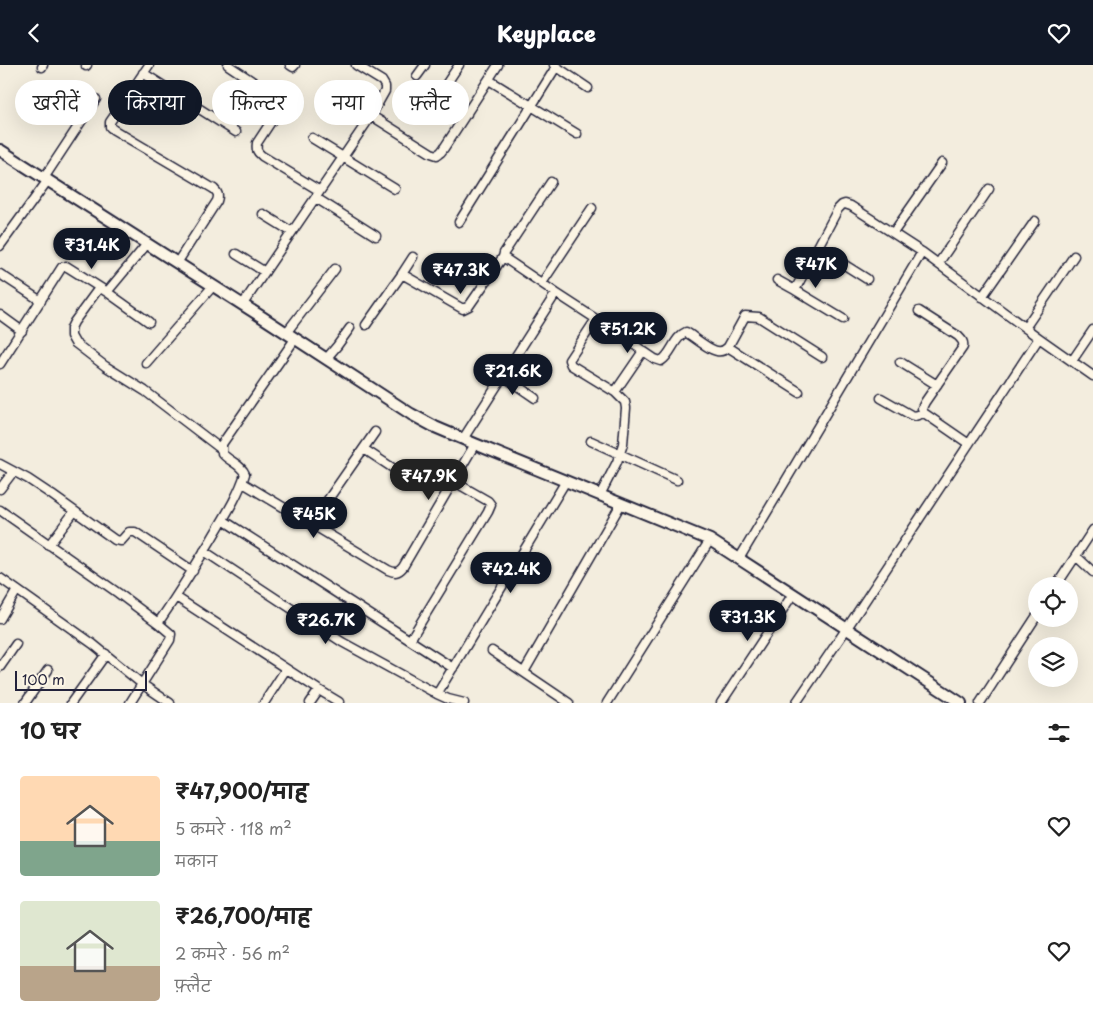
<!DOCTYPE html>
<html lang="hi">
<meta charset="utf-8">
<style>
:root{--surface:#fff;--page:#f6f6f6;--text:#222;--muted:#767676;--accent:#111827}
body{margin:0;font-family:"Playpen Sans","Playpen Sans Deva",sans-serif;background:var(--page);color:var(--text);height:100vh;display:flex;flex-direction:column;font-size:19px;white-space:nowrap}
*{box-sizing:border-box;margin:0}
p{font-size:16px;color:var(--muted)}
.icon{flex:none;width:28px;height:28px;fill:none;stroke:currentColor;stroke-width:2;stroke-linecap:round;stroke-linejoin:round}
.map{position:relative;height:638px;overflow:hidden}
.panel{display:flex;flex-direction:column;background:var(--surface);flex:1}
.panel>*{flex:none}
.hud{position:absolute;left:15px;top:15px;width:500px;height:45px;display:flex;gap:10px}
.tools{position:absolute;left:1028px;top:512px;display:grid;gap:10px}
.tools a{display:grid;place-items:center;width:50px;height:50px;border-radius:50%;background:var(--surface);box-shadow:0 5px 20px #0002;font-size:25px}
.scale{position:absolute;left:15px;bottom:12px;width:132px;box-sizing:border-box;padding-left:5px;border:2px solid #22223b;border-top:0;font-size:14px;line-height:18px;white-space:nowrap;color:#22223b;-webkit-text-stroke:4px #fcf5e5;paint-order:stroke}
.price{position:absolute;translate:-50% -42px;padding:0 11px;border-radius:18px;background:var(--accent);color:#fff;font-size:16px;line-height:32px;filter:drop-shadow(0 1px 2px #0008)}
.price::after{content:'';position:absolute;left:50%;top:30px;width:15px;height:11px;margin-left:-8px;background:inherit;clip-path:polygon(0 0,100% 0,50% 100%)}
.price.selected{background:#222;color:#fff}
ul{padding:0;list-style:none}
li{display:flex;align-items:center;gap:15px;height:125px;padding:0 20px}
li span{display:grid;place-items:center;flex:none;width:140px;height:100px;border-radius:5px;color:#555}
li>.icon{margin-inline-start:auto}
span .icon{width:60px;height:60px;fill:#fffc;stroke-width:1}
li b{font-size:21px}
h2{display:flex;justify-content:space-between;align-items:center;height:60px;padding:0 20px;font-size:21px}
.chip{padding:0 18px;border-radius:22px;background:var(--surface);box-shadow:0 5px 20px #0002;font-size:18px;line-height:45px}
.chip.selected{background:var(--accent);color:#fff}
header{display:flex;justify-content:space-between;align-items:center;height:65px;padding:0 20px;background:var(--accent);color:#fff;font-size:22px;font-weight:800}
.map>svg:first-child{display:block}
</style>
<header><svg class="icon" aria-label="back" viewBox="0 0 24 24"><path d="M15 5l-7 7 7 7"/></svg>Keyplace<svg class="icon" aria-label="heart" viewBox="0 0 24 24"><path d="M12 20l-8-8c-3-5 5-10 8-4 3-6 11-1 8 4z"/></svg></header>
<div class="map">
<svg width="1093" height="638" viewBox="0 0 1093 638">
<rect width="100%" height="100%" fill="#f3edde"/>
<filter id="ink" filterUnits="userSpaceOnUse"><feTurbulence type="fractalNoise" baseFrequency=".02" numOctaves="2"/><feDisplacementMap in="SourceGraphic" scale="10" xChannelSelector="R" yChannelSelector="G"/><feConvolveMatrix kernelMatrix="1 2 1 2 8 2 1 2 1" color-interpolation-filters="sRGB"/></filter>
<g filter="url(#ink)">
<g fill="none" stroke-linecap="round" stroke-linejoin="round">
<g stroke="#22223b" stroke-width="11">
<path id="street" d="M149,0l-39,57v5l4,3 100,59c4,4 5,6 3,12l-40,62
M228,0l54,36v4l-25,38c-1,7 0,9 5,13l58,35
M290,0l3,2 2,-2
M459,0l-16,24 -2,5 2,5 24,15
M554,0l34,23
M86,1l1,-1
M42,2l1,-2
M143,8l93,59
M417,11l8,-11
M489,15l88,54
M329,24l102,64 6,2 4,-3 3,-4 54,-83
M312,73l83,51
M44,113l52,-79
M551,117l-47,71 -1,4 53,36
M316,133l60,38
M263,149l29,18
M459,157l97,-155
M893,168l49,-70
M147,179l-40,48 42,30
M0,181l48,-66
M818,183l49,31
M236,189l29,18
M938,199l51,-75
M0,209l41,27
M402,209l11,-17
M777,215l18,10 48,29
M542,218l50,-75
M99,223l-25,34 -3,6v8l4,7 30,23 40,25 76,58
M795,225l43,-81 4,-4 3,-1 6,2 71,46 117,86 54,38
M982,232l53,-76
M243,239l128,-188 14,-25v-5l-3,-5 -26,-16
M919,246l39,25c4,4 6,6 5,11l-38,55 -3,6 2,5 45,31
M0,250l22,16
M366,260l36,-51 61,35 6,-3 34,-49
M1025,263l49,-72
M286,268l49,-64
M728,282l71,45
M326,294l11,-13 13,-18
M1072,296l21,-31
M900,297l37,23
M146,298l67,-77
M0,299l62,-97 4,-1 41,26
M503,311l32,22
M615,327l28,-41
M881,333l30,17 4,1 9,-3
M463,374l93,-146 40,26
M591,376l86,39
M364,384l56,37
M0,399l28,15 24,16 63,45 6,1 8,-9h6l58,39
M243,418l145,87c7,3 10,3 15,-3l72,-123
M0,424l13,-17
M600,430l17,-33 6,-18 3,-36 -1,-6 -10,-10 -44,-27 -2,-5 27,-41 59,40 6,2c11,-7 13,-24 25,-29 8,5 23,18 31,19 5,1 8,-1 11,-4l17,-31 14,1 63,40
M0,445l118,83 40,30 13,11 -1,6 -40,63
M223,455l230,148
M311,459l64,-92
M49,480l25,-33
M204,486l138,91 95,52 11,5 16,4
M1076,491l17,16
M739,494l183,-307
M0,513l17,12 -17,29
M1056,521l37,-56
M17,525l76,54 49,40 28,19
M176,532l143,93 20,12
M158,558c19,-27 36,-55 53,-83 12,-21 27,-43 34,-66 -4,-10 -17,-13 -23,-21v-9l73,-105
M410,575l78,-128 3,-7 -3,-4 -35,-20
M492,586l77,52
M0,602l16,-23
M524,607l97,-168
M437,629l129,-213
M25,638l23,-33
M71,638l35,-49
M264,638l22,-34
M310,638l9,-13
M607,638l103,-163
M721,638l72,-109
M796,638l51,-75 192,-290
M980,638l56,-86"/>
</g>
<g stroke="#22223b" stroke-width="14">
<path id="secondary" d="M0,85l262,167 149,97 24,13 40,17 235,96 251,163"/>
</g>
<use href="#street" stroke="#fcf5e5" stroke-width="8"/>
<use href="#secondary" stroke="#fcf5e5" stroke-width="10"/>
</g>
</g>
</svg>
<div class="tools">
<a><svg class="icon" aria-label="locate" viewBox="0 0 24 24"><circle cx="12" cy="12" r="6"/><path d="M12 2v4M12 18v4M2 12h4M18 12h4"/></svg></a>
<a><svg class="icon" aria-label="layers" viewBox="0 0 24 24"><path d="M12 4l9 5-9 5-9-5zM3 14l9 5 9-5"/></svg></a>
</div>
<div class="scale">100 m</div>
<b class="price" style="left:92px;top:205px">₹31.4K</b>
<b class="price" style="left:816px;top:224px">₹47K</b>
<b class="price" style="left:461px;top:230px">₹47.3K</b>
<b class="price" style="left:628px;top:289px">₹51.2K</b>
<b class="price" style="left:513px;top:331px">₹21.6K</b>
<b class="price selected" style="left:429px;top:436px">₹47.9K</b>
<b class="price" style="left:314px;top:474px">₹45K</b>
<b class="price" style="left:511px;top:529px">₹42.4K</b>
<b class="price" style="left:748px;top:577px">₹31.3K</b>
<b class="price" style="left:326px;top:580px">₹26.7K</b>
<div class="hud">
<a class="chip">खरीदें</a>
<a class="chip selected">किराया</a>
<a class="chip">फ़िल्टर</a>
<a class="chip">नया</a>
<a class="chip">फ़्लैट</a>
</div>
</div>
<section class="panel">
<h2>10 घर<svg class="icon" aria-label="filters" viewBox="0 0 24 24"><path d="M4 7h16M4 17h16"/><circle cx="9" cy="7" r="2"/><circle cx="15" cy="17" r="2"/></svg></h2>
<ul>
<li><span style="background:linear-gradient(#ffd9b3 65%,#7fa58c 0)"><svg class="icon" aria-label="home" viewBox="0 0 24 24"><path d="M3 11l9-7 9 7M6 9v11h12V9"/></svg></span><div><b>₹47,900/माह</b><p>5 कमरे · 118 m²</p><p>मकान</p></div><svg class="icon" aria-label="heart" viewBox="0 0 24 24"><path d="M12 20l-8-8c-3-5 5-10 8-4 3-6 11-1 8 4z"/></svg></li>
<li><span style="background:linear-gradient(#dfe7d0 65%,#b9a48a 0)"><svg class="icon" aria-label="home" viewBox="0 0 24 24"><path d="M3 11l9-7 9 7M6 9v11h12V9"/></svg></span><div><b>₹26,700/माह</b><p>2 कमरे · 56 m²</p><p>फ़्लैट</p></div><svg class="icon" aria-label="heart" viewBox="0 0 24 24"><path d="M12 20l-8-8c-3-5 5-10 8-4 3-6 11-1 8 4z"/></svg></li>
</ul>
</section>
